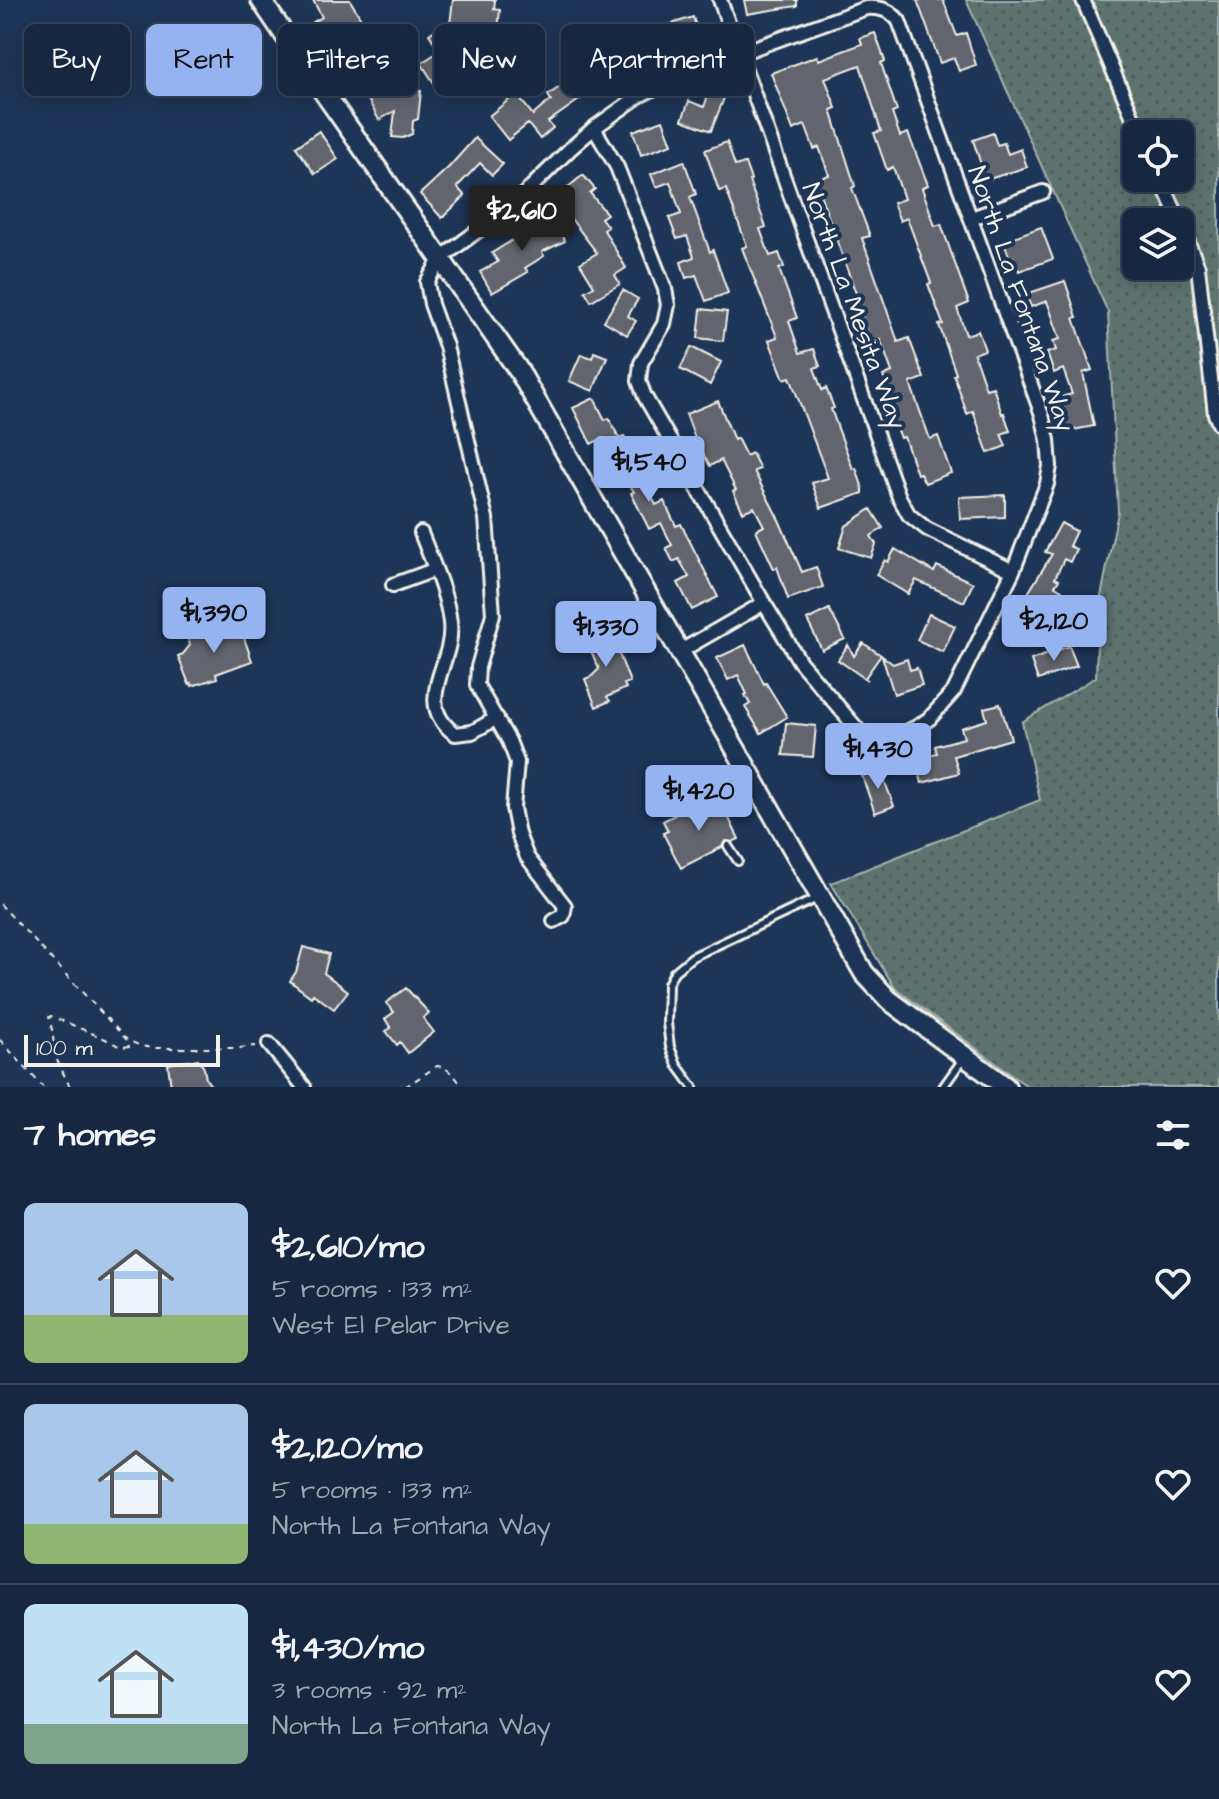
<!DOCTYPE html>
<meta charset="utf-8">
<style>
:root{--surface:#162841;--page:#23344c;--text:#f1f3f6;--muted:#9ea6b1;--line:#35445a;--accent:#95b2f1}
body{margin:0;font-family:"Architects Daughter",sans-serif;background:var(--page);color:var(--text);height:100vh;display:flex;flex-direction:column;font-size:30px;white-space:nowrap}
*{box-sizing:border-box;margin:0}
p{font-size:26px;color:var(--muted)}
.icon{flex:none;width:44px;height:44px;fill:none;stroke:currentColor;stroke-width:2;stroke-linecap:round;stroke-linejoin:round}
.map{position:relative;height:1087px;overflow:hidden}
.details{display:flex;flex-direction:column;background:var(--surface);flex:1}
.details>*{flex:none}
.banner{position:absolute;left:24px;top:24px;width:800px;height:72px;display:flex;gap:16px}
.fabs{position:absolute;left:1122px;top:120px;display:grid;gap:16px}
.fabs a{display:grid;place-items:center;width:72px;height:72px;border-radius:12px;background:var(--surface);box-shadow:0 4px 20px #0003,0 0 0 2px var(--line);font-size:40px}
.scale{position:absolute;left:24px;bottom:20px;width:196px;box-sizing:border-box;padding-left:8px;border:4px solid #f4f1e8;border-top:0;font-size:22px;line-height:28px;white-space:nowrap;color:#f4f1e8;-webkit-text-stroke:6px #1d3557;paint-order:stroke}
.price{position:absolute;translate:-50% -68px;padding:0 18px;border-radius:8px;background:var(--accent);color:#111;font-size:26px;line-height:52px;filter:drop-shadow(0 2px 4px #0008)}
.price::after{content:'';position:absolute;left:50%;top:48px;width:24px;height:18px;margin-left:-12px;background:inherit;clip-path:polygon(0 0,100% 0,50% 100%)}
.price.active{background:#222;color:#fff}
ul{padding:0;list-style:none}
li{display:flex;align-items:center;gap:24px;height:200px;padding:0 24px}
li+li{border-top:2px solid var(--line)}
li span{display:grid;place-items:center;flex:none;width:224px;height:160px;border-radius:12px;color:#555}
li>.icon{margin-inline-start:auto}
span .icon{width:96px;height:96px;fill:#fffc;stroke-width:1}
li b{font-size:34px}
h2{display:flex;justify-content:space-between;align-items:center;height:96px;padding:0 24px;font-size:34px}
.tag{padding:0 28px;border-radius:12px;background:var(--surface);box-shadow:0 4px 20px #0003,0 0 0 2px var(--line);font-size:28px;line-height:72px}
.tag.active{background:var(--accent);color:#111}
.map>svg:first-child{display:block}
</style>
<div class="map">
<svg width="1219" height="1087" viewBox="0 0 1219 1087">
<defs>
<pattern id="grass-dots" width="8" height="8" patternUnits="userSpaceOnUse" patternTransform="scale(2)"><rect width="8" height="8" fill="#5b736f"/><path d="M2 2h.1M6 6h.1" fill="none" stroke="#515b58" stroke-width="1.8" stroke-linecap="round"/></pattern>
</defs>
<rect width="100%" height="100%" fill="#1d3557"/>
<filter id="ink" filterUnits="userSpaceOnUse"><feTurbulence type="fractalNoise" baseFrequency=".0125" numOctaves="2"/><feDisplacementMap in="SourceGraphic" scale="16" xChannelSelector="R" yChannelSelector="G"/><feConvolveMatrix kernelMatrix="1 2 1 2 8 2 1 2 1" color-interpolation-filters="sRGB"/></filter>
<g filter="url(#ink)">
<path fill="url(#grass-dots)" stroke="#a8b2ac" stroke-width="2" fill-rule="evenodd" d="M966,0h253v1087h-191l-133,-99 -64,-105 209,-83 -18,-78 74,-45 2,-66 20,-99 -10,-200zM1136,134h44v44h-44zM1136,222h44v44h-44z"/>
<path fill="#64656e" stroke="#f4f1e8" stroke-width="2" d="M313,0h37l23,39 17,-2 6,41 7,11 18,2 -3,28 -5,2 -1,13 -9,4 -11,-1 3,-26 -16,9 -20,-37 -3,2 -21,-35 -4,2 -18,-30 9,-5z
M453,0h42l-1,9 6,1 -2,19 -48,-5z
M744,0h53v6l-50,8z
M917,0h26l14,36 9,-3 10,32 -17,6 -5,-13 -14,5z
M693,17l7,21 -40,13 -7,-21z
M446,23l26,41 -36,22 -15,-23 19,-12 -11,-17z
M875,33l10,28 -4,2 16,48 -5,2 8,23 8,-3 20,52 -6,3 13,38 6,-2 28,79 -12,5 9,27 12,-4 7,19 -11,4 12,35 7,-2 9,27 2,-1 6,18 -9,3 5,12 -18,7 -15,-42 -6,3 -13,-39 2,-1 -17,-49 4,-1 -15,-40 3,-1 -24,-65 -7,3 -7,-18 11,-4 -11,-32 -6,3 -13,-37 7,-2 -21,-66 -35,13 11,30 -5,2 24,76 -3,2 18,48 -8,2 36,104 11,-4 15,40 -14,5 20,56 8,-3 13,37 -26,10 -5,-10 -3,1 -13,-37 -4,1 -14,-36 6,-3 -9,-23 9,-4 -12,-33 -9,3 -14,-39 2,-1 -44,-122 14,-5 -10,-28 -5,2 -9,-24 -12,5 -22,-57 46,-17 2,4 43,-16 -2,-6z
M632,40l10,17 -49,27 3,4 -48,34 5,6 -13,11 -12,-15 -20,16 -19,-24 27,-22 17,21 18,-15 -3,-5 44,-30 -1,-2z
M709,93l15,5 -13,33 -29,-11 7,-19 15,6z
M663,120l9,24 -31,11 -8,-24z
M319,131l19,28 -23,15 -19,-27z
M993,133l4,12 7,-2 4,11 13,-5 6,18 -41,13 -13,-40z
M475,138l28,26 -11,11 -12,-12 -23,24 8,9 -23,22 -22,-24 29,-27z
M727,142l8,24 10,-3 6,17 -2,1 17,46 -6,2 10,27 9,-3 5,14 -5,2 18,49 -8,3 11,32 14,-4 6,17 -6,2 8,22 4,-2 8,20 -3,1 22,60 3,-1 7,21v4l-42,15 -9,-25 16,-5 -38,-101 -6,2 -15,-39 8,-3 -35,-89 5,-2 -21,-57 -7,2 -14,-41z
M684,161l12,33 -6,3 20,55 3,-2 15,43 -22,8 -10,-26 -10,3 -5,-16 13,-5 -7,-21 -10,3 -8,-21 12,-4 -11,-32 -14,5 -5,-13z
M583,175l12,14 -5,4 17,21 -6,4 7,9 -4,3 22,38 -11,7 5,9 -29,17 -6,-10 9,-5 -14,-23 17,-10 -35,-46 3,-2 -8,-9z
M550,213l15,28 -23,11 2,4 -19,12 3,4 -36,21 -12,-21 18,-10 -6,-9 44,-28 -2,-4z
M1041,227l12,32 -34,12 -6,-14 -3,1 -7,-17z
M1065,281l12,36 -3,1 18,52 -9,3 11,53 -26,5 -7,-34 11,-3 -9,-25 -9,4 -7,-20 9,-3 -3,-9 7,-2 -13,-38 -16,6 -5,-13z
M623,290l15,9 -10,17 8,5 -9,14 -23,-14z
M701,309l26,3 -4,29 -25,-3z
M691,347l30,15 -11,23 -30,-16z
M594,352l13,5 -14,34 -24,-10 12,-27 11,4z
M594,398l11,22 4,-2 10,20 5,-2 18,32 -4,2 18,35 8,-4 12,25 5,-2 37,73 -26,13 -14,-27 11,-6 -10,-18 -6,3 -7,-14 6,-3 -11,-22 -12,6 -18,-36 3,-1 -31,-54 -12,6 -18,-36z
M718,401l16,39 3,-2 9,18 6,-3 8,16 -6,2 25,49 23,52 14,-5 7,20 -35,12 -11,-32 -3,2 -18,-39 8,-4 -10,-19 -11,5 -10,-21 3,-1 -15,-30 -11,6 -14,-25 -10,-27z
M1005,495v22l-45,2 -1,-22z
M871,509l12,19 -12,8 5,8 -5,14 -32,-10 7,-22z
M1061,523l15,8 -7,15 7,3 -6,13 -6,-3 -9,19 4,2 -4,6 7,4 -20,32 -23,-14 33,-54 -7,-2z
M895,549l39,23 3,-6 36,17 -9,19 -48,-22 -8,14 -32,-19 9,-15 3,2z
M829,609l16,30 -23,11 -15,-30z
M929,614l26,12 -12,26 -26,-12z
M237,627l1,3 3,-1 11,32 -36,13 1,4 -25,8 -1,-3 -2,1 -11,-28 5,-2 7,-9 -3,-9 18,-7 2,8z
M606,630l13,24 11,28 -6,2 2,4 -19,9 3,4 -14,6 -11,-28 7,-3 7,-7 -13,-29 13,-8 1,1z
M863,643l18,12 -16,23 2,2 -29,-20 10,-15 6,11z
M745,645l19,39 2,-1 21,34 -26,16 -16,-26 5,-3 -5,-9 2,-1 -9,-19 -10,5 -11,-22z
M1069,646l8,20 -39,14 -7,-20z
M882,656l11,8 14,-5 3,11 7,-2 5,17 -28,9z
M1000,704l11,35 -57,17 5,17 -37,10 -7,-24 22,-6 -2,-7 29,-8 -3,-10 26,-8 -3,-12z
M786,723l30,3 -3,31 -30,-2z
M880,769l14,37 -19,7 -13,-37z
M713,802l4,7 6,-3 16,33 -7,3 -7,-1 -3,6 -41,21 -18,-35 5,-2 -5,-10 23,-12 2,6z
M303,947l26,7 -5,19 24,18 -14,18 -21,-15 -2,3 -21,-16 6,-9z
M406,988l23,25 -6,5 11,14 -26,21 -8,-11 -3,3 -11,-14 5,-3 -6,-9 9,-7 -8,-9z
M198,1059l6,9 2,11 6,8h-41l-3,-23z"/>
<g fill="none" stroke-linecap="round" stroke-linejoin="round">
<g stroke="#f4f1e8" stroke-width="12">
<path id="lane" d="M728,846l10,15
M693,1087l-16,-22 -7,-18 -3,-24 1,-39 6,-12 18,-15 125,-59
M943,1087l20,-28"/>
</g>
<g stroke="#f4f1e8" stroke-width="18">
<path id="street" d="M720,0l179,497 10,18 18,14 86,42
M1083,0l57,134
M1160,178l20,44
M972,218l71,-26
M1180,223l18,44 17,147 4,10
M421,533c11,29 26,60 29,90 5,40 -39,79 5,111l17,-2 25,-14
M393,585l41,-15
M679,652l85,-49
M554,921l9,-5 2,-10 -38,-49 -9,-23 -5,-26 4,-46 -8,-21 -32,-56 1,-18 15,-53 -7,-96 -40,-172 -15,-42 -4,-22 14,-24 73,-54 56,-55 24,-21 45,-32 43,-22 184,-66c15,-1 24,2 33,13l143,394 6,25 2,26 -3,18 -34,87 -59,120 -24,27 -13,9 -31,13h-15l-12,-9 -59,-69 -36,-59 -119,-206 -6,-16 2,-18 23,-39 4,-19 -3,-16 -48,-122 -23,-39
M269,1044l35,43"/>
</g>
<g stroke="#f4f1e8" stroke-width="24">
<path id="secondary" d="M261,0l52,77 206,294 345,602 25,27 117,87"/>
</g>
<path stroke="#f4f1e8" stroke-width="2" stroke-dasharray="6 6" stroke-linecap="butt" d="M0,904l127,136 14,6 11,2h88l16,-2
M0,1040l43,47
M70,1087l-16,-33 -1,-20 -4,-17 2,-1 59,25c10,7 14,7 25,3
M405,1087l32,-21c12,1 19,12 26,21"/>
<use href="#lane" stroke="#1d3557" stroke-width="6"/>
<use href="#street" stroke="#1d3557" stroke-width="12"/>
<use href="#secondary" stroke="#1d3557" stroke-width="18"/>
</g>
</g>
<g text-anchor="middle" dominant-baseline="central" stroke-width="8" stroke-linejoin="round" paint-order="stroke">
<g font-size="26" fill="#f4f1e8" stroke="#1d3557">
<text transform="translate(1021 299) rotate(71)">North La Fontana Way</text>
<text transform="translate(854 306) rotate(70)">North La Mesita Way</text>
</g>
</g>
</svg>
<div class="fabs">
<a><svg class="icon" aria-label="locate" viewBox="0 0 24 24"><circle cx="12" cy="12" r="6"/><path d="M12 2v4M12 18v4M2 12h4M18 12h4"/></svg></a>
<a><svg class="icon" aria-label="layers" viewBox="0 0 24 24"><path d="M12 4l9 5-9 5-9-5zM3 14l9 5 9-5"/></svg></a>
</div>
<div class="scale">100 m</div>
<b class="price active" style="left:522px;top:253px">$2,610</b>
<b class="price" style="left:649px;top:504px">$1,540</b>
<b class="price" style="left:214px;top:655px">$1,390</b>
<b class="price" style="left:1054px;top:663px">$2,120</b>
<b class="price" style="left:606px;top:669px">$1,330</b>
<b class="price" style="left:878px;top:791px">$1,430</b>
<b class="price" style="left:699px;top:833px">$1,420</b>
<div class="banner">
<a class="tag">Buy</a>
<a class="tag active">Rent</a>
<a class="tag">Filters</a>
<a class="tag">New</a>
<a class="tag">Apartment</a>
</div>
</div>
<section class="details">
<h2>7 homes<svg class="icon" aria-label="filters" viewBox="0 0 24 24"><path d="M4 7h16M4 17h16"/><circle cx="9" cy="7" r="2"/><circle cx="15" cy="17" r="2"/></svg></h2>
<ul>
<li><span style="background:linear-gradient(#a9c7e8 70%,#8fb573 0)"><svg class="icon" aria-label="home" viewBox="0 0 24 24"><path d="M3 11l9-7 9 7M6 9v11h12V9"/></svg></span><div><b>$2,610/mo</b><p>5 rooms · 133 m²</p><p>West El Pelar Drive</p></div><svg class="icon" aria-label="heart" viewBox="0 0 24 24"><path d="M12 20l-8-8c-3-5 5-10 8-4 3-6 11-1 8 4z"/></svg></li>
<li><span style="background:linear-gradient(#a9c7e8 75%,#8fb573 0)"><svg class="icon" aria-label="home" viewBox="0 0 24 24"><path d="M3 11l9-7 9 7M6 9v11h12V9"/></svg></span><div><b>$2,120/mo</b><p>5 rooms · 133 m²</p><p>North La Fontana Way</p></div><svg class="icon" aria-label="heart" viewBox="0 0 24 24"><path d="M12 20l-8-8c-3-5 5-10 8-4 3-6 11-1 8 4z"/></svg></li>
<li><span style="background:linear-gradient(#bfe0f5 75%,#7fa58c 0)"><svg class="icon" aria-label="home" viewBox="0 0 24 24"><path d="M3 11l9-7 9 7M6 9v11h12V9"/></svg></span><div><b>$1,430/mo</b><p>3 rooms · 92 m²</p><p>North La Fontana Way</p></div><svg class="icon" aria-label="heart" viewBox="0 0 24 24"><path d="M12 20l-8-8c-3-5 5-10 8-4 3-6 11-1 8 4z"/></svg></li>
</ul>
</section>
